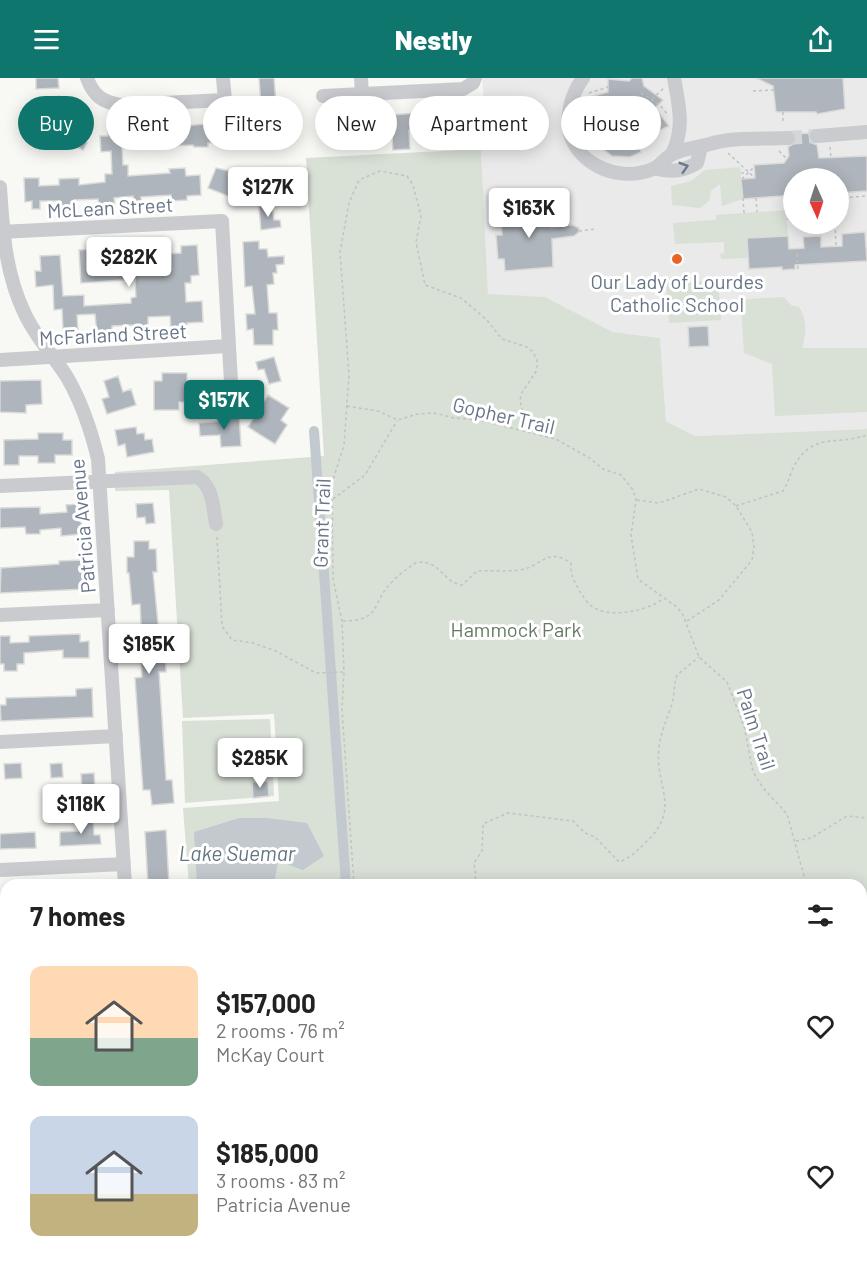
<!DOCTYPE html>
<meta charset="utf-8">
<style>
:root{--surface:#fff;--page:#f6f6f6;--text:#222;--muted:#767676;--accent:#0f766e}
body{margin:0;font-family:Barlow,sans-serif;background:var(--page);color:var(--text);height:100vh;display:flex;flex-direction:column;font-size:22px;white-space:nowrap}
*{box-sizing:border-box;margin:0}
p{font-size:20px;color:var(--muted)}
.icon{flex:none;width:33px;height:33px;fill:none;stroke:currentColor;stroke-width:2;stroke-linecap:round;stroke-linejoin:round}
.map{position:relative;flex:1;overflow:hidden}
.panel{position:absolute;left:0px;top:801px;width:867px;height:384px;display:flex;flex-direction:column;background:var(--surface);border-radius:18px 18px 0 0;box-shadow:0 3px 15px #0003}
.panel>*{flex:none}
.hud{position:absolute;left:18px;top:18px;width:831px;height:54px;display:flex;gap:12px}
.needle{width:39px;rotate:177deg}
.tools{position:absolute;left:783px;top:90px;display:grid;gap:12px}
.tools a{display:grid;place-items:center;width:66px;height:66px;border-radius:50%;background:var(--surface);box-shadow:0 3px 15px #0003;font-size:30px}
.price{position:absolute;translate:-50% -51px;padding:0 14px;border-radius:6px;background:#fff;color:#222;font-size:20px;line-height:39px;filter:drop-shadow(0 2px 3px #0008)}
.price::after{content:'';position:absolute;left:50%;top:36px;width:18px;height:14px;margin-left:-9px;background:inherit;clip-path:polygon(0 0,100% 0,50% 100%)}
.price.current{background:var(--accent);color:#fff}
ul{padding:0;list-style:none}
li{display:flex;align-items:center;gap:18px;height:150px;padding:0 30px}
li span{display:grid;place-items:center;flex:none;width:168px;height:120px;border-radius:12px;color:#555}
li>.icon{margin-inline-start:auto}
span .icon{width:72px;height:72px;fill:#fffc;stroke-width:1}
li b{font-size:26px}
h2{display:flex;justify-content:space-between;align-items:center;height:72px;padding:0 30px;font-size:26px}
.tag{padding:0 21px;border-radius:27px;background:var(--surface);box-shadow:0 3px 15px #0003;font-size:21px;line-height:54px}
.tag.current{background:var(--accent);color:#fff}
header{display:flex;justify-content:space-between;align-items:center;height:78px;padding:0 30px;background:var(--accent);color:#fff;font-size:27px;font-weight:800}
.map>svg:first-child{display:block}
</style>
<header><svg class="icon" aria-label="menu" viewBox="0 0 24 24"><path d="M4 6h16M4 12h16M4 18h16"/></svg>Nestly<svg class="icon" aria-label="share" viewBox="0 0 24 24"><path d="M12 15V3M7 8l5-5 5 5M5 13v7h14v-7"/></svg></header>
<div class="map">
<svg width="867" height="1185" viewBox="0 0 867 1185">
<rect width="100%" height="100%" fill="#f8f8f5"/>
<path fill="#e9eae9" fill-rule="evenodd" d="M482,0h385v351l-172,7 -29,-15 -6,-83 -47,-6 -68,-35 -57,-2 -7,-146 6,-6zM794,100h44v46h-44z"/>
<path fill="#d9e0d6" d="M481,71l7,145 57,3 68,35 47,6 6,83 29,15 172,-7v834h-30v-6h24v-372h-672l-6,-77 96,-7 -5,-87 -91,4 -14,-228 -54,1v-19l209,-16 -18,-298z
M740,89l3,32 -21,7 -2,-22 -9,7 -2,10 -9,7 -28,-3 -1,-19 20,-5 14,-11z
M786,132l2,26 -41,2 1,20 -27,1 -1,-5 4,-1v-11l-49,2 -2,-21 43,-3v-5z
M718,202l3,40 -52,3 -3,-40z
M784,219l7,8 8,2c9,14 7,26 3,41h65v64l-92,4 -3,-52 -28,-11 -3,-47 6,-7z
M270,641l4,77 -89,7 -3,-82z
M62,1179h620l1,6h-621z"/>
<path fill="#c2cad0" d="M239,740h28l40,5 17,33 -21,14 -25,-9 -4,24h-77l-3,-53z"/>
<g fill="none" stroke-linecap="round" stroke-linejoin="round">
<path stroke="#c2cad0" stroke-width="3" d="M861,946h6"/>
<path stroke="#c2cad0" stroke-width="10" d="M314,353l32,454
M0,994h6"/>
</g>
<path fill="#afb5bc" stroke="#dadad8" stroke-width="1.5" d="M36,0h22l1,10 -23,1z
M259,0h15l2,26 -15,1z
M632,0h10l2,8 19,14 -8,8 14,18 -28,13 3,6 -5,2 2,5 -11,5 -18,-1 -17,-13 -4,-11 4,-2 -2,-4 6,-3 -12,-25 21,-6v-13l21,2z
M756,0h87l2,31 -28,5 -1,-2h-40l-3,-26z
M59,18l1,7 4,-2 5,13 -23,10 -5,-13 8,-3 -3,-6z
M471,32l2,33 -39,2v-4h-5l-1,-16 13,-1 -1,-12z
M259,33l11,11 -13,14 -11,-11z
M417,35l1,17h-9l1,19 -17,1 -1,-14 -18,1v-4l-39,2 -1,-8h7v-8z
M73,40l9,5 -4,7 6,2 -4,7 7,4 -4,7 -21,-11z
M206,46l1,4 28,-2 1,16 -28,1v4h-14l-1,-2 -71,3 1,17h5v11l42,-3 -1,-4 16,-1 1,8 14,-1 1,20 -14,1v4l-16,1v-6l-30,2 1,8h-8l-1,-9 -19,2 1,8h-16l-1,-7 -24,1v8h-13l-1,-7h-20v8h-8v-8l-7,1 -1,-24h15v8l20,-1v-6l20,-1v7l26,-3v-8h7l-1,-23 -10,1 -1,-16h8v-8l41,-2v3l36,-1v-2z
M809,55l1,9 7,3 2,13 48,-2v35l-29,2v-15h-44v17l-51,4 -2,-20 14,-1 -1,-13 30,-2 5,-7 -1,-9 8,-5v-8z
M216,90l22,5 2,-4 9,4 -11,27 -30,-12z
M272,127l2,15h6l1,7 -20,3 -2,-23z
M550,131l1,18 22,-2 6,3v4l-5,4 -22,3 1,28 -48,4 -1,-12h-6l-2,-24h6l-1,-22z
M865,154l2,29 -72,4v4l-13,1v-3l-33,2 -2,-31 41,-2 1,13 15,-1 -1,-11 18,-1v11l21,-1v-12z
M259,163v8h8l1,8 16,-1v8l-8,1 1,8h-4l1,11 -7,1 2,28h8l1,17h-5v15h-19l-1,-16 -6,1 -1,-16h9l-3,-28 -7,1 -2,-45z
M197,167l2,30 -8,1v7h-6l1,19 16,-1 1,21 -16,1v7h-16l-1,-14 -22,1v14l-15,1 -1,-7 -20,1v7l-15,1 -2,-20 -18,1 1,14h-15l-1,-20 -8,1 -1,-25 -17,2 -1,-16h6l-1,-15 20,-1 3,41 21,-1v11l47,-3v-5l5,-1 -1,-18 -54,4 -2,-33 54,-2v7h14l1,7 17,-1v-7l16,-1v-7z
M708,248l1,20 -20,1 -1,-20z
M274,279l7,24 -12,3 -5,-15 -6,1 -2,-8z
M162,295h25v29h-8v8h-25v-29h8z
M118,298l5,16 8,-3 5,16 -29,9 -5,-15 7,-2 -5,-16z
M41,302l1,24 -16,1v8l-26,-1v-31z
M268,317l21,13 -8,12 6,5 -12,19 -27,-17z
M223,337h16l2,31 -20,1 -1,-12 -20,1 -1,-13 24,-2z
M136,349l1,7 7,-1 1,7 7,-1 2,13 -27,5 -2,-13 -7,2 -3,-16z
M38,355h25v7h9v15h-17v8h-17v-7h-19v9h-15v-25l34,-1z
M153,425l2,20 -9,1 -1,-7 -8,1 -1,-14z
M80,426l2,30 -21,2v-8l-21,2v4h-14l-1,-7 -25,1v-20l40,-1v7l27,-2 -1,-7z
M134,463h15v8h7l1,23h-4l7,72h5l1,28h-7l7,108h6l2,23 -22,2 -2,-15h-7l-8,-112 7,-1 -1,-18h-8l-1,-14h10l-2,-41 -8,1 -3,-32h-2v-16h7z
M84,482l2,29 -86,4 1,-25 58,-4v-3z
M80,556v8l9,-1v17h-26v-8l-39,3v11h-7v7h-13v-7h-4v-28h10v7l19,-1v-6z
M92,610l1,29 -92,4 -1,-16h6v-7l70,-2v-7z
M21,685l1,15 -17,1 -1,-15z
M62,685l1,14 -12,1 -1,-14z
M94,695l1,16 -13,1 -1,-16z
M268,703l1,15 -16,2 -1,-16z
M79,740h14l1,17h6l1,9 -41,2v-14l20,-1z
M166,752l3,55h-21l-3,-53z
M35,754l1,16 -36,1v-15z"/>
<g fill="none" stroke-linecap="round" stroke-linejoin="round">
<path stroke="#d4d7da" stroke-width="14" stroke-dasharray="14 7" stroke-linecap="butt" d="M788,60l29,-2"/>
<path stroke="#c0c2c4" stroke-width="1.5" stroke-dasharray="3 3" stroke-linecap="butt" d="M753,13l21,-1
M589,15l19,-6
M641,15l18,11 9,11
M652,21l12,-11
M783,34v11
M830,69l1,11
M779,73l8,8
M728,75l27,25
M741,95h7
M742,101l12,-12
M533,118l1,14
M743,120l1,15
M756,120l1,14
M838,120l29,-2
M498,128l6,-9
M787,141h7
M835,146l1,22
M579,153l17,-2
M797,176l1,15
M347,328l31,5 20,9 19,-6 17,-1 20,5 25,2 77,19 35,20 12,10 18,6 12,15 3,10 -5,35 7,44 40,29 5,7 16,42 28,25 17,44 9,46 10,16 24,26 17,62 -1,9
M333,421l32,-24 32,-54
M637,422l22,3 40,-14 27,8 10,9 16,26 2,15 -2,13 -33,40 -32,21
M736,428l47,-15c6,-9 7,-18 12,-27 20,-32 40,-18 72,-29
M217,459l5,89 10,14 21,3 23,8 40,22 27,-1
M343,543c39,0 28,-18 48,-38 7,-8 17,-15 26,-21 25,-1 25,20 45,23l15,-14c14,-1 28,1 42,-1 22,-2 27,-24 52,-7 -1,11 3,18 8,27 5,8 10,17 20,20 18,7 49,0 64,-11
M796,763l15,-3 36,-22 20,2
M354,807l-12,-176 2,-37 -2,-51 -9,-42 -1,-96 12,-38 5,-70 -9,-123 9,-49 10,-23 21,-9 27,5 6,9 8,31 -5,26 9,43 36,13 26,22 15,19 25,8 6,5 4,8v10l-16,24 -1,7 5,21v9
M473,807l3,-9 -2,-13 8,-12 1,-27 25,-11 65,8 12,12 10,4 24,25c11,-4 18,-11 26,-19 38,-35 9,-56 14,-96 2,-14 7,-26 12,-40 4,-10 2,-21 6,-32l22,-18
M861,942h6
M865,942l2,-23
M0,1146h6
M74,1179v6
M426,1185l4,-6"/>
<path stroke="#c9cbcf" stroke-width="14" d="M87,0c6,17 15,24 33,27l105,-5 -2,-22
M361,0l1,16
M583,0c-11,15 -18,38 -13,56 11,34 52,48 83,35 7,-3 11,-10 18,-14 9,-6 28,-8 39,-11 21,-7 55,-5 78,-6
M323,18l140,-7 10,-6 2,-5
M817,58l50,-4
M672,76c13,-26 7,-48 2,-76
M655,90c15,5 29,3 42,-5l4,-16
M0,109c3,44 5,85 24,125 11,25 29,43 43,65 15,26 24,53 31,82l27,426
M0,154l222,-11 9,161
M0,282l228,-14
M0,408l197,-9c16,9 16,30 19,47
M0,537l108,-5
M0,664l116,-6
M0,792l124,-6
M0,921h6
M678,1179l1,6"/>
</g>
<defs><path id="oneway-chevron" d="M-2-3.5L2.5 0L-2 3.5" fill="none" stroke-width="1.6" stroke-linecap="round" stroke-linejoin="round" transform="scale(1.5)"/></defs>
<use stroke="#6c798b" href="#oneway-chevron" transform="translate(684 89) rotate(-17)"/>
<circle fill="#e76627" stroke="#fff" stroke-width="2" cx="677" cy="181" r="6"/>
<g text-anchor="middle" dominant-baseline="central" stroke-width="6" stroke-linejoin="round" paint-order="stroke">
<g font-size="20" fill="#677587" stroke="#fff">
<text transform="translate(110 129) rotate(-3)">McLean Street</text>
<text transform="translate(113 256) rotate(-3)">McFarland Street</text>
<text transform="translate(504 337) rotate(13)">Gopher Trail</text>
<text transform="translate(321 445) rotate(-88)">Grant Trail</text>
<text transform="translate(82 448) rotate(-95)">Patricia Avenue</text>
<text transform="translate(757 651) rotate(72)">Palm Trail</text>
</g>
<g font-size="20" fill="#677587" stroke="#fff">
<text x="677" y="203">Our Lady of Lourdes<tspan x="677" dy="23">Catholic School</tspan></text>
</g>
<g font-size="20" fill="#647962" stroke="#fff">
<text x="516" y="551">Hammock Park</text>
</g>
<g font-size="21" font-style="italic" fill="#637783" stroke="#fff">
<text x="237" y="774">Lake Suemar</text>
</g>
</g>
</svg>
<div class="tools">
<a><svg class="needle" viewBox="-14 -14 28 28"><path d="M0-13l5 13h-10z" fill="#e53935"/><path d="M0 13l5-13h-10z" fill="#767676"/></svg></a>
</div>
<b class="price" style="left:268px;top:140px">$127K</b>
<b class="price" style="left:529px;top:161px">$163K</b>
<b class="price" style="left:129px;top:210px">$282K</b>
<b class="price current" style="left:224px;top:353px">$157K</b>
<b class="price" style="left:149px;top:597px">$185K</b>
<b class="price" style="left:260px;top:711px">$285K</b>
<b class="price" style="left:81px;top:757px">$118K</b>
<div class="hud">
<a class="tag current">Buy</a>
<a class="tag">Rent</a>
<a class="tag">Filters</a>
<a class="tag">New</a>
<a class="tag">Apartment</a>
<a class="tag">House</a>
</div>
<section class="panel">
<h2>7 homes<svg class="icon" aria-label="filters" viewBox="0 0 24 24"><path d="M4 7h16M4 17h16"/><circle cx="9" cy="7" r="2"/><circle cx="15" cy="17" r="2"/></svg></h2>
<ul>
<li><span style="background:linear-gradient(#ffd9b3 60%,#7fa58c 0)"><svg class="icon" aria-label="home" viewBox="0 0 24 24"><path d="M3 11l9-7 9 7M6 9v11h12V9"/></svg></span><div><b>$157,000</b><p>2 rooms · 76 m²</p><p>McKay Court</p></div><svg class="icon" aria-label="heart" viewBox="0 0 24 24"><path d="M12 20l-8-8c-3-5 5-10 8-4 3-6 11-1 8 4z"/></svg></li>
<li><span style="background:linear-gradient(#c9d6e8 65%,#c2b280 0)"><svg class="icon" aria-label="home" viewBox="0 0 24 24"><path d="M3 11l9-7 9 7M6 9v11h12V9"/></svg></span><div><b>$185,000</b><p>3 rooms · 83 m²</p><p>Patricia Avenue</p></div><svg class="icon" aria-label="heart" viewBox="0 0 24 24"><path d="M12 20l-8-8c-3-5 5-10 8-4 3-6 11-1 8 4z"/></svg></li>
</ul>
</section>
</div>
